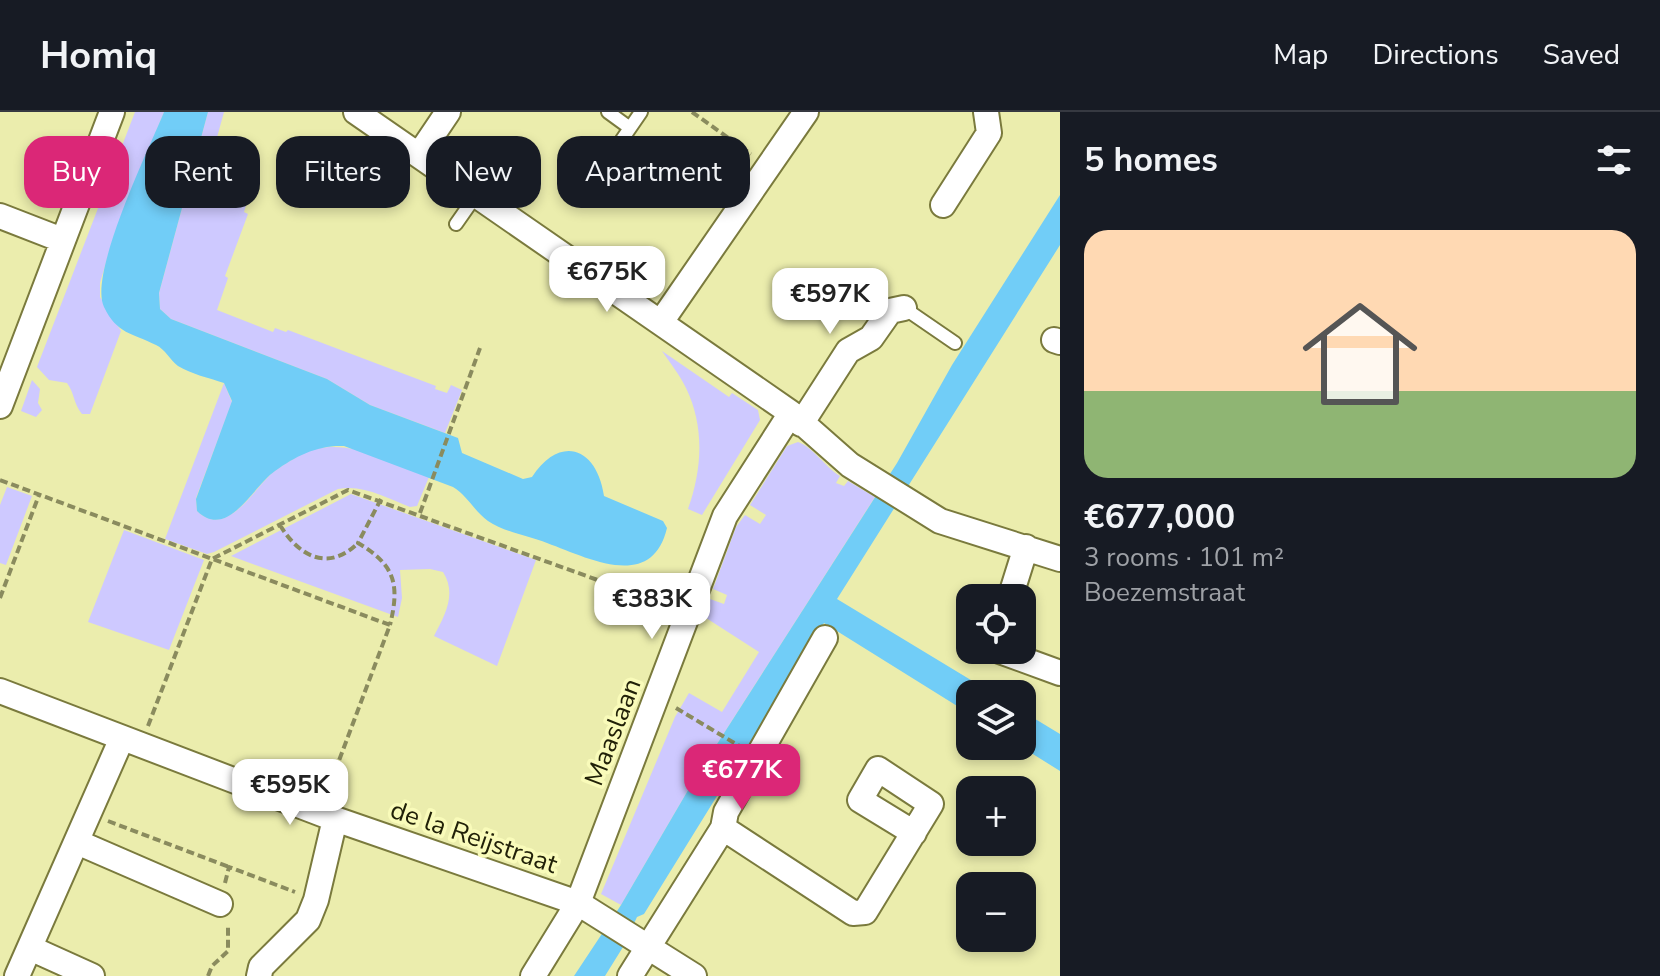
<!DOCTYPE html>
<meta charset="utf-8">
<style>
:root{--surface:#171b24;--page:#20242c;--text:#f1f3f6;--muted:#9ea1a6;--line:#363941;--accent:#db2777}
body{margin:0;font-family:"Nunito Sans",sans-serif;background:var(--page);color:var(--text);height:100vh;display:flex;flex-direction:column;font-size:30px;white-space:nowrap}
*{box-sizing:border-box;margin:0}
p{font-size:26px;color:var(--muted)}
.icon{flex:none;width:44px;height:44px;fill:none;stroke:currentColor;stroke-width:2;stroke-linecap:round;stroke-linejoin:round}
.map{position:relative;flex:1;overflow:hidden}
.details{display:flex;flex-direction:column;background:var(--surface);width:600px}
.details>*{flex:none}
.banner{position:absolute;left:24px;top:24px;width:760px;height:72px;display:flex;gap:16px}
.controls{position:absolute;left:956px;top:472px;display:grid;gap:16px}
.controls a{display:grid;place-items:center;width:80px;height:80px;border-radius:16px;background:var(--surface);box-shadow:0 4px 12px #0003;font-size:40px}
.price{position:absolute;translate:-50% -68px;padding:0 18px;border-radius:16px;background:#fff;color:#222;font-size:26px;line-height:52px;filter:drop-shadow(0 2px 4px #0008)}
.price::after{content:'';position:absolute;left:50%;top:48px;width:24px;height:18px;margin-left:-12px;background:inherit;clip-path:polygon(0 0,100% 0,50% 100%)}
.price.active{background:var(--accent);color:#fff}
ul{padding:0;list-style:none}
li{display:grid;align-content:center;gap:16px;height:424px;padding:0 24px}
li span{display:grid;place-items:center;height:248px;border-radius:24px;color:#555}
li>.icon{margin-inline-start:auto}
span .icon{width:144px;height:144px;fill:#fffc;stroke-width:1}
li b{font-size:34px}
h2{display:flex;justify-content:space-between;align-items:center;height:96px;padding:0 24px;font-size:34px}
.chip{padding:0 28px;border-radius:24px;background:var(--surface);box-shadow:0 4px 12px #0003;font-size:28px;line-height:72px}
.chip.active{background:var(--accent);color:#fff}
header{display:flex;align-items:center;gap:48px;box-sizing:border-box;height:112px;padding:0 40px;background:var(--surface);border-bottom:2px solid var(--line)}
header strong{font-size:38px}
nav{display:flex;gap:44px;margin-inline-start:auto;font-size:28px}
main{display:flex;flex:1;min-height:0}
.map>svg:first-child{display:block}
</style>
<header>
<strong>Homiq</strong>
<nav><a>Map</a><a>Directions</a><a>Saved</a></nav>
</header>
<main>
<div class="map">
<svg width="1060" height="864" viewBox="0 0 1060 864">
<rect width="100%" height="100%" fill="#ebedad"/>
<path fill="#cec9ff" d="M135,0h29l-50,123 -14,48v14l21,34 -31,83h-8c-9,-11 -7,-20 -15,-31l-18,-3 -12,-13z
M208,0h16l-16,58 40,29 -4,13 4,2 -23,62 3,2 -11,32 56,22 2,-4 11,4 2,-2 148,56 -1,3 12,4 4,-8 11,5 -17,43 -75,-28 -43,-26 -156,-60 -11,-10 -1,-16z
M662,239l67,46 3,-4 26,17 2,10 -58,95 -14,-6c14,-39 17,-82 -2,-121 -6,-13 -16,-25 -24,-37z
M32,268l8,9 -2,14 4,7 -6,7 -15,-6z
M224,271l8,19 -36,96 1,13c28,27 54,-17 72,-35 8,-8 21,-15 31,-21 42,-22 88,7 129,22l-12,29 -7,1c-23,-9 -47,-23 -72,-18l-124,63 -7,2 -42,-15z
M798,330c16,6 27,25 42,34l-4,7 8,3 4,-5 27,16 -181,283 -73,125 -20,-11 74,-177 14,-24 33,19 37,-60 -56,-36 7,-17 14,5 3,-9 -14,-6 23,-62 9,-12 15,9 6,-9 -16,-10 37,-59z
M7,375l25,9 -26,69 -6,-2v-58z
M351,382l185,66 -39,106 -63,-30c11,-21 23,-42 9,-64l-13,-3 -30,1 2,28 -4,19 -167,-61z
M124,418l80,30 -35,90 -81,-28z"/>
<path fill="#71cdf7" d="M164,0h44l-49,181 1,16 11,10 156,60 43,26 88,33 4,15 61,26 9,-2c28,-43 65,-30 72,19l59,25 4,7c-15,64 -79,30 -120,15 -18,-7 -43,-11 -59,-22 -14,-10 -21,-26 -35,-34l-109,-41c-27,-1 -48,10 -69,25 -22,15 -47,70 -78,40l-1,-12 36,-98 -8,-18c-15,-5 -33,-9 -46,-17 -8,-6 -13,-17 -22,-21 -24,-12 -39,-11 -52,-38 -16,-33 45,-158 60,-195z
M1060,83v50l-223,354 157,95h-24v20l-146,-91 -180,291 -7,3 -14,30 -18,29h-31l47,-71 73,-125 203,-317 55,-98z
M1022,599l38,23v37l-40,-25z"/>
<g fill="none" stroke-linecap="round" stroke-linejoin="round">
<g stroke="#7a7a3d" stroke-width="16">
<path id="lane" d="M608,0l22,16
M619,32l22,-32
M456,112l21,-30
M904,196l51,35"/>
</g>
<g stroke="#7a7a3d" stroke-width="28">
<path id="street" d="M356,0l435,301 59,52 90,56 120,38
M419,43l29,-43
M943,93l46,-72 -3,-21
M0,104l62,24
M661,210l145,-210
M1054,228l6,2
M0,294l112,-294
M801,312l47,-73 23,-13 19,-27 14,-3
M1010,486l16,-51
M997,538l63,23
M0,579l335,128 243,84 116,73
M723,716l3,-16 99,-174
M77,730l143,62
M30,836l62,28
M17,864l105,-238
M259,864l2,-9 47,-47 8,-20 19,-81
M533,864l45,-73 147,-387 66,-103
M630,864l93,-148 130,85 12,-1 66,-108 -53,-35 -18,31 54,33"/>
</g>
<path stroke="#8a8b5e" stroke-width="4" stroke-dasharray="8 4" stroke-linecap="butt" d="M692,0l59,42
M0,368l390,145 -64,170
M381,387l-23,44c37,22 42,41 32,82
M420,401l60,-165
M280,413c19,32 49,47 78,18
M0,486l39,-103
M676,596l65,39
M148,614l64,-167 136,-69 319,115
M108,709l121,46
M225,771l4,-16 66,25
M208,864l4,-10 16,-15v-27"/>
<use href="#lane" stroke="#fff" stroke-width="12"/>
<use href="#street" stroke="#fff" stroke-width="24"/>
</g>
<g text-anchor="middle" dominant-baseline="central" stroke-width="7" stroke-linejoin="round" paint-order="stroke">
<g font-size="26" fill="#212108" stroke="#f9fbba">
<text transform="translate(613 620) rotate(-69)">Maaslaan</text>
<text transform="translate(474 725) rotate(19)">de la Reijstraat</text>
</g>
</g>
</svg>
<div class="controls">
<a><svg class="icon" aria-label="locate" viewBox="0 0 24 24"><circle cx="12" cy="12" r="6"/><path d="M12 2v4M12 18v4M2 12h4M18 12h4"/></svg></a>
<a><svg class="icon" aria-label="layers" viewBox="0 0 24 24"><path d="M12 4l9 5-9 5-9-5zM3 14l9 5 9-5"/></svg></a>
<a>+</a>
<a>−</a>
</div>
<b class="price" style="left:607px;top:202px">€675K</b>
<b class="price" style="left:830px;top:224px">€597K</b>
<b class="price" style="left:652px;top:529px">€383K</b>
<b class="price active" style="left:742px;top:700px">€677K</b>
<b class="price" style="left:290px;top:715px">€595K</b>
<div class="banner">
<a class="chip active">Buy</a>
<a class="chip">Rent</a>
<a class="chip">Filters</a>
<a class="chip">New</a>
<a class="chip">Apartment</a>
</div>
</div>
<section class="details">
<h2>5 homes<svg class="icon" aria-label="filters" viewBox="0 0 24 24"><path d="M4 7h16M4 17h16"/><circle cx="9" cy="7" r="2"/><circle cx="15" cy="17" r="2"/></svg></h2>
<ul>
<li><span style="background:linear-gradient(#ffd9b3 65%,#8fb573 0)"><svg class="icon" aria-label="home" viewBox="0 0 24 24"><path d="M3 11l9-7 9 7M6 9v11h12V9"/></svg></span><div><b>€677,000</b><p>3 rooms · 101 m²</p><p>Boezemstraat</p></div></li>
</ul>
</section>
</main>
